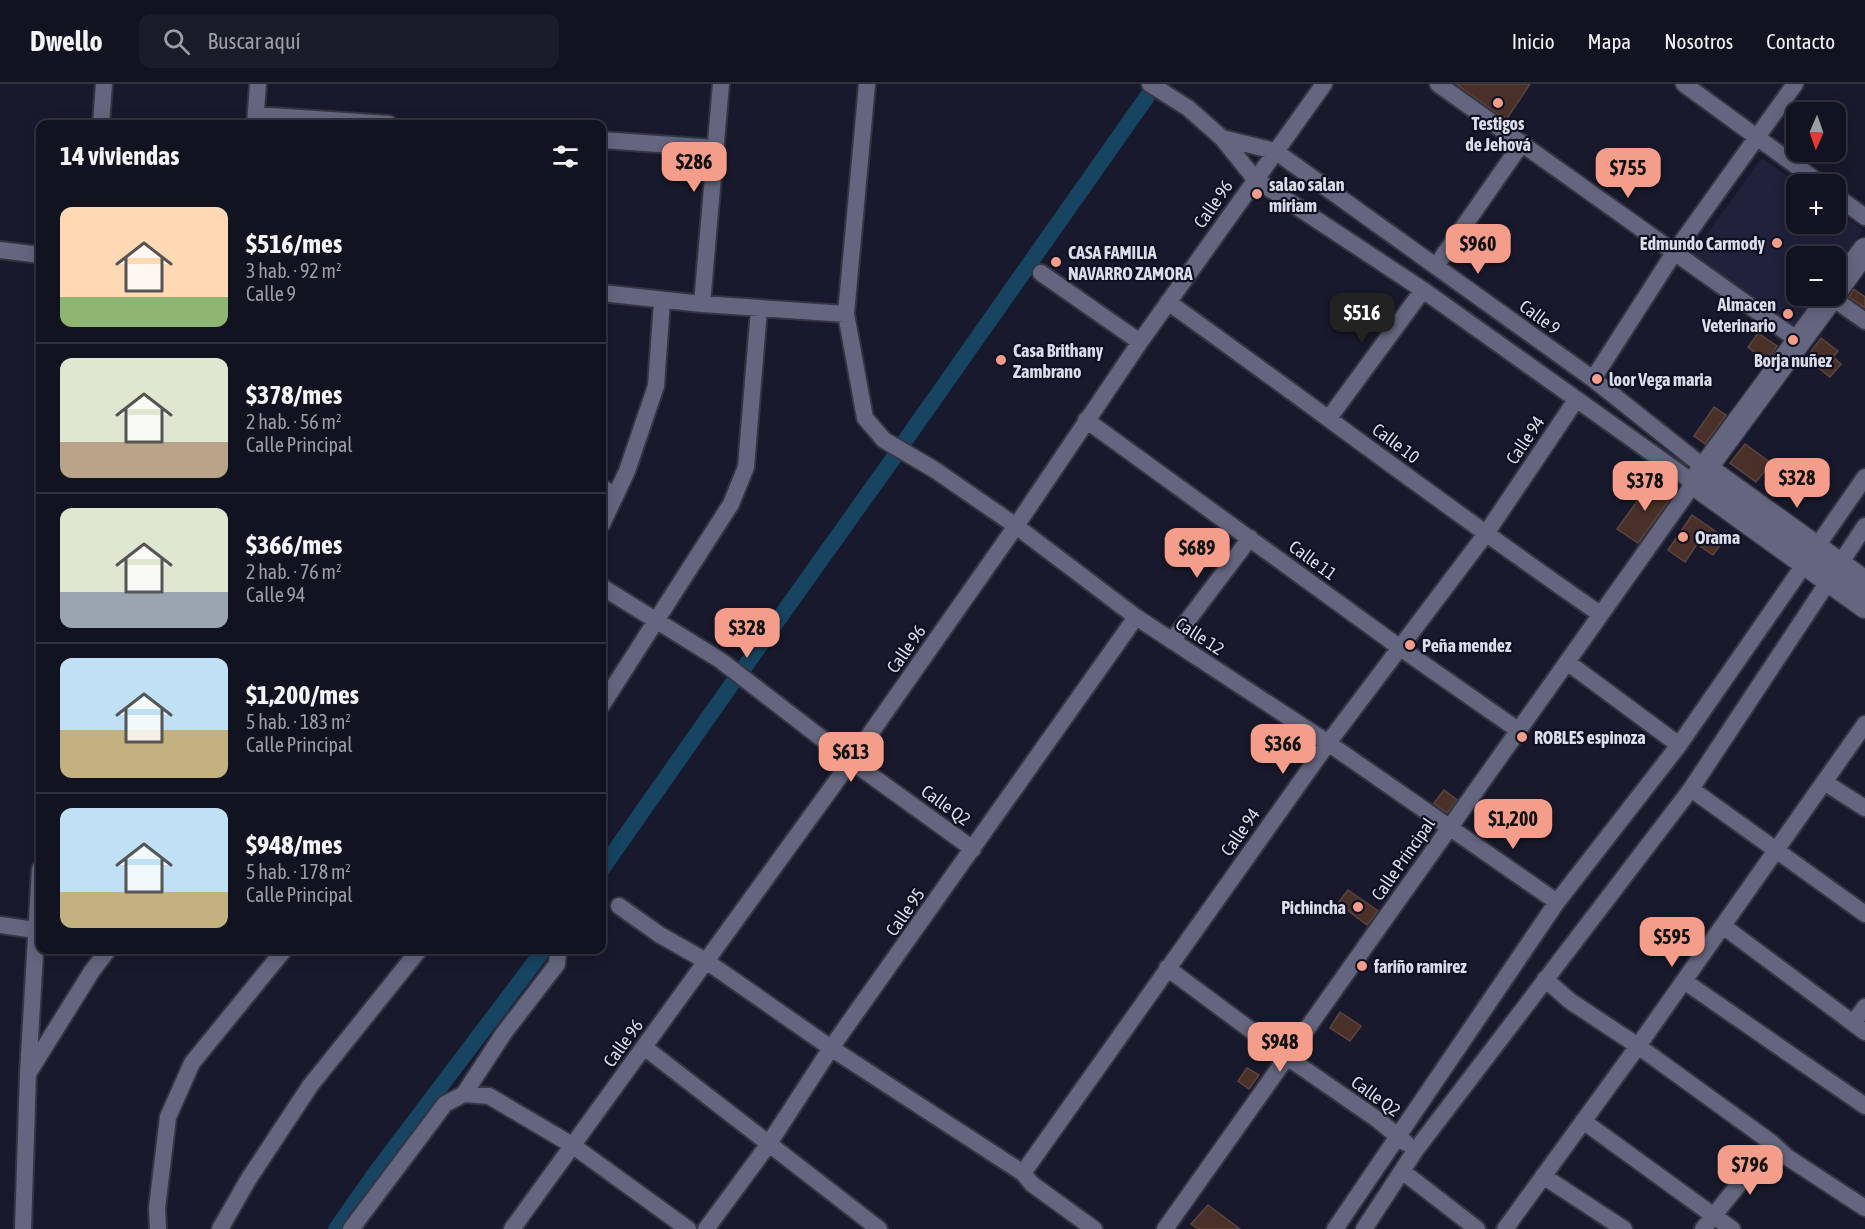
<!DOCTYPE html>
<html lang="es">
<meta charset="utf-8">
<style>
:root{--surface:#121321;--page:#1b1c2a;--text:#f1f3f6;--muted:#9c9ea5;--line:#31323f;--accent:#f49d8b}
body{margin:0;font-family:"Asap Condensed",sans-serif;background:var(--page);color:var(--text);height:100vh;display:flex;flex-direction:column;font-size:22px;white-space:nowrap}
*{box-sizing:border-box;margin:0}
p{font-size:20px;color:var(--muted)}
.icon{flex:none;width:33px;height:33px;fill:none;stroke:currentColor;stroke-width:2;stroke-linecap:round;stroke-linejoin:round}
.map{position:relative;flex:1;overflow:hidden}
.sheet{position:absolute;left:36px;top:36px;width:570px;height:834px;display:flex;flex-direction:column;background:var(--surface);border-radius:12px;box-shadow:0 3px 15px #0003,0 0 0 2px var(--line)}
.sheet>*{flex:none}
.needle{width:39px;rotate:182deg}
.controls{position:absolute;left:1786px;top:18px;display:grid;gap:12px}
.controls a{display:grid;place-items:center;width:60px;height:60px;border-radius:12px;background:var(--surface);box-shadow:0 3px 15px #0003,0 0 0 2px var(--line);font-size:30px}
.price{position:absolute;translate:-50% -51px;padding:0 14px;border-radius:12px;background:var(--accent);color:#111;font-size:20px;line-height:39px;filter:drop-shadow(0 2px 3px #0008)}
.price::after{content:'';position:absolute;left:50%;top:36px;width:18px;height:14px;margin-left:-9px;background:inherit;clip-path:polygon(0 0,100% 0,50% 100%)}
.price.active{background:#222;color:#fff}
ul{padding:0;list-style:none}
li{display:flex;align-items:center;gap:18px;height:150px;padding:0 24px}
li+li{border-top:2px solid var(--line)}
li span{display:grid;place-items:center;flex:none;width:168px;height:120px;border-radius:12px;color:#555}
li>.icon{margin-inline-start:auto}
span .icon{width:72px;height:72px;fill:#fffc;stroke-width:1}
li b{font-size:26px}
h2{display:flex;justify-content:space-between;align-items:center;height:72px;padding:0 24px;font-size:26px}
header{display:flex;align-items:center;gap:36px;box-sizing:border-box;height:84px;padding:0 30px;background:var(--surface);border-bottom:2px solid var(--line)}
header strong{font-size:28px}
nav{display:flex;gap:33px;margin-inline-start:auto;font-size:21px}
.search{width:420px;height:54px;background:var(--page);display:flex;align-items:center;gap:15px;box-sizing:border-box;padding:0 21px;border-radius:12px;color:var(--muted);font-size:22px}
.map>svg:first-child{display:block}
</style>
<header>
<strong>Dwello</strong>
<div class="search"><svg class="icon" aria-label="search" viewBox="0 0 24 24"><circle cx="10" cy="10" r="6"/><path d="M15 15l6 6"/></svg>Buscar aquí</div>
<nav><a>Inicio</a><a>Mapa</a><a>Nosotros</a><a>Contacto</a></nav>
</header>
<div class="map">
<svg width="1865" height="1145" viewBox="0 0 1865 1145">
<rect width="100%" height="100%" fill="#18192c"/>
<path fill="#20213a" d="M1762,74l37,26h-2v40h39v-14l27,20 -27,38v-12h-39v40h19l-23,32 -102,-72z"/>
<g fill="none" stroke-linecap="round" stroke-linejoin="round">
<path stroke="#164461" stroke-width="16" d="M902,361l254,-361
M741,588l156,-219
M602,785l134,-191
M336,1145l40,-57 167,-221"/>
</g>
<path fill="#493129" stroke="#5e453d" stroke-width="1.5" d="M1456,0h74l-24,36z
M1854,205l11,8v11l-16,-11z
M1758,249l19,13 -11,15 -18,-14z
M1821,254l17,13 -5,6 8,7 -11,13 -24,-19z
M1714,323l12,8 -21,29 -11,-8z
M1745,360l26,19 -15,19 -26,-19z
M1652,397l20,15 -34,47 -21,-14z
M1692,431l33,23 -12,17 -16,-11 -12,18 -17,-12z
M1444,706l13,10 -10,13 -13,-10z
M1348,806l30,21 -11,14 -29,-22z
M1340,928l21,14 -11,15 -20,-13z
M1247,984l12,7 -10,14 -11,-8z
M1208,1121l32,24h-42l-7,-5z"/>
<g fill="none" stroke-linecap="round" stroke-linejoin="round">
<g stroke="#343443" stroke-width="20">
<path id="street" d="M867,0l-21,230 19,104 19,22 51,30 81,56 120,91 192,126 229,159
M1150,0l38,24 34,30 33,41 168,111 271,193 -529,746
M1438,0l361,257
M1684,0l137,100
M256,31l133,9
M101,40l3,-40
M255,40l3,-40
M1222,54l53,13 318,228 112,89
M602,56l113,8
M1836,112l29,21
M0,166l40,5
M1436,182l86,-123
M1041,189l99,69
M602,209l100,11 144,10
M1831,213l34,24
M1168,218c145,104 286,211 432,312
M702,220l19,-220
M1593,295l81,-126 121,-169
M1329,334l94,-128
M1086,336l313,227 119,83
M602,404l14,7
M602,440l25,-53 29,-85 6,-85
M602,503l118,73 131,101 122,88
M1172,557l78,-103
M1567,578l112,83
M602,621l129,-201 15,-37 13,-158
M1824,698l41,26
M1691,705l174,125
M619,822l41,29 46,26 125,87 192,125 9,11 62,45
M0,841l35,5
M1723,842l142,106
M1167,884l120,89 91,63 28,23
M1545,895l25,22 68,45 134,97 15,14 78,51
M1684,897l181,125
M1853,939l12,-16
M644,963l235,182
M29,988l63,-101 16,-21
M464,1010l40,-61 53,-69 1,-14
M1583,1037l149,108
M1402,1087l75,58
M1023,1089l305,-430 157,-208 91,-135
M1543,1092l81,53
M23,1145l5,-156 12,-204
M158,1145l-1,-21 11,-91 24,-54 92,-113
M220,1145l28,-49 62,-94 109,-136
M351,1145l94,-125 19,-10 25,2 83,49 116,84
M512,1145l339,-468 165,-235 124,-184 184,-258
M706,1145l62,-84 63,-97 305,-431
M1335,1145l222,-327 122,-157 186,-268
M1364,1145l51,-78 276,-362 174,-263
M1505,1145l133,-183 227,-322
M1703,1145l69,-86"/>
</g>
<g stroke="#343443" stroke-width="27">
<path id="secondary" d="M1836,206l29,-40
M1832,212l-138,187 171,123
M1705,384l160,115"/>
</g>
<use href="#street" stroke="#63667e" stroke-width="16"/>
<use href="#secondary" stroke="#63667e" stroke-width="24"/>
</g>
<g fill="#f49d8b" stroke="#0f1022" stroke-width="2">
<circle cx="1498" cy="19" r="6"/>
<circle cx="1257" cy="110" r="6"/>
<circle cx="1777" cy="159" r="6"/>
<circle cx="1056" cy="178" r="6"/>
<circle cx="1788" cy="230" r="6"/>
<circle cx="1793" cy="256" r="6"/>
<circle cx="1001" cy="276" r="6"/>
<circle cx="1597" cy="295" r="6"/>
<circle cx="1683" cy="453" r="6"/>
<circle cx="1410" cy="561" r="6"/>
<circle cx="1522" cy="653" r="6"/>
<circle cx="1358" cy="823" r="6"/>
<circle cx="1362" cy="882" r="6"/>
</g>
<g text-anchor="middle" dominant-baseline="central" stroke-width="4.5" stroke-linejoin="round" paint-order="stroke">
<g font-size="18" font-weight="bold" fill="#dbddeb" stroke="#0f1022" text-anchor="start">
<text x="1498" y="39" text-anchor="middle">Testigos<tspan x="1498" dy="21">de Jehová</tspan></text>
<text x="1269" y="100">salao salan<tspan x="1269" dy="21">miriam</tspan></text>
<text x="1765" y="159" text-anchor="end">Edmundo Carmody</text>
<text x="1068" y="168">CASA FAMILIA<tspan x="1068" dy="21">NAVARRO ZAMORA</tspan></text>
<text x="1776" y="220" text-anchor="end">Almacen<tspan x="1776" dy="21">Veterinario</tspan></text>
<text x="1013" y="266">Casa Brithany<tspan x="1013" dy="21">Zambrano</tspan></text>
<text x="1793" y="276" text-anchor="middle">Borja nuñez</text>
<text x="1609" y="295">loor Vega maria</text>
<text x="1695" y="453">Orama</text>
<text x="1422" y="561">Peña mendez</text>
<text x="1534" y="653">ROBLES espinoza</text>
<text x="1346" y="823" text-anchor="end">Pichincha</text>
<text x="1374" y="882">fariño ramirez</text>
</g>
<g font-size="18" fill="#dbddeb" stroke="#0f1022">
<text transform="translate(1213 120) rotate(-55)">Calle 96</text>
<text transform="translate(1540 233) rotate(36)">Calle 9</text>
<text transform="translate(1525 356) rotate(-56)">Calle 94</text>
<text transform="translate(1396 359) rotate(37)">Calle 10</text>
<text transform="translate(1313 476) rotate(36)">Calle 11</text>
<text transform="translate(1200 552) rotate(33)">Calle 12</text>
<text transform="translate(906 565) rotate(-55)">Calle 96</text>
<text transform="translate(946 721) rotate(36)">Calle Q2</text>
<text transform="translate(1240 748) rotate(-55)">Calle 94</text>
<text transform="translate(1403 775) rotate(-55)">Calle Principal</text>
<text transform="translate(905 828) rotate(-55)">Calle 95</text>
<text transform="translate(623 959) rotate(-54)">Calle 96</text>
<text transform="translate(1376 1012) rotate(36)">Calle Q2</text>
</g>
</g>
</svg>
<div class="controls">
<a><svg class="needle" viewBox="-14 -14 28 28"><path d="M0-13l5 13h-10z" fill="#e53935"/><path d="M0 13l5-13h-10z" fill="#9c9ea5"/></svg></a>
<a>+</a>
<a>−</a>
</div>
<b class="price" style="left:694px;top:109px">$286</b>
<b class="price" style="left:1628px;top:115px">$755</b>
<b class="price" style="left:1478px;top:191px">$960</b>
<b class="price active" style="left:1362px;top:260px">$516</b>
<b class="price" style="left:1797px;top:425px">$328</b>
<b class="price" style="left:1645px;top:428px">$378</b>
<b class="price" style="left:1197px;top:495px">$689</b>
<b class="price" style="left:747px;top:575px">$328</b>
<b class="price" style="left:1283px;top:691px">$366</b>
<b class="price" style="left:851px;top:699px">$613</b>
<b class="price" style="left:1513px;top:766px">$1,200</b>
<b class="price" style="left:1672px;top:884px">$595</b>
<b class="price" style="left:1280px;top:989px">$948</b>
<b class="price" style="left:1750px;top:1112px">$796</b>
<section class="sheet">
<h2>14 viviendas<svg class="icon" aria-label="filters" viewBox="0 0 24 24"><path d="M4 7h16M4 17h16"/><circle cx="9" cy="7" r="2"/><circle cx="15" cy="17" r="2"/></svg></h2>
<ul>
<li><span style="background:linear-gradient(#ffd9b3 75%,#8fb573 0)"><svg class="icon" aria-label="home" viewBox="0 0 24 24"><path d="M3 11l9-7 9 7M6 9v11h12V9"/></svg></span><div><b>$516/mes</b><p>3 hab. · 92 m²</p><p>Calle 9</p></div></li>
<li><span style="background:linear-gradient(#dfe7d0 70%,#b9a48a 0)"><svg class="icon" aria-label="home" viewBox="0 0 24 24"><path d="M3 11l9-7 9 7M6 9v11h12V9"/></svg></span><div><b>$378/mes</b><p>2 hab. · 56 m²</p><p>Calle Principal</p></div></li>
<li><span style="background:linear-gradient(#dfe7d0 70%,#9aa5b1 0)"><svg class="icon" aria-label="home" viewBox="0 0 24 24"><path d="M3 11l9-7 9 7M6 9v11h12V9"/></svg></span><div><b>$366/mes</b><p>2 hab. · 76 m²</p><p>Calle 94</p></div></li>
<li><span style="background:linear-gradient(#bfe0f5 60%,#c2b280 0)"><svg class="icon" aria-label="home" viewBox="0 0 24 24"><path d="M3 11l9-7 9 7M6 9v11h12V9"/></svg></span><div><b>$1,200/mes</b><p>5 hab. · 183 m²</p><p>Calle Principal</p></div></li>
<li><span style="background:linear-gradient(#bfe0f5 70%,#c2b280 0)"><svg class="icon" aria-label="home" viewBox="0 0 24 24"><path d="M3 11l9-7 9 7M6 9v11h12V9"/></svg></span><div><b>$948/mes</b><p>5 hab. · 178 m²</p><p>Calle Principal</p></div></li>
</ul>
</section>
</div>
